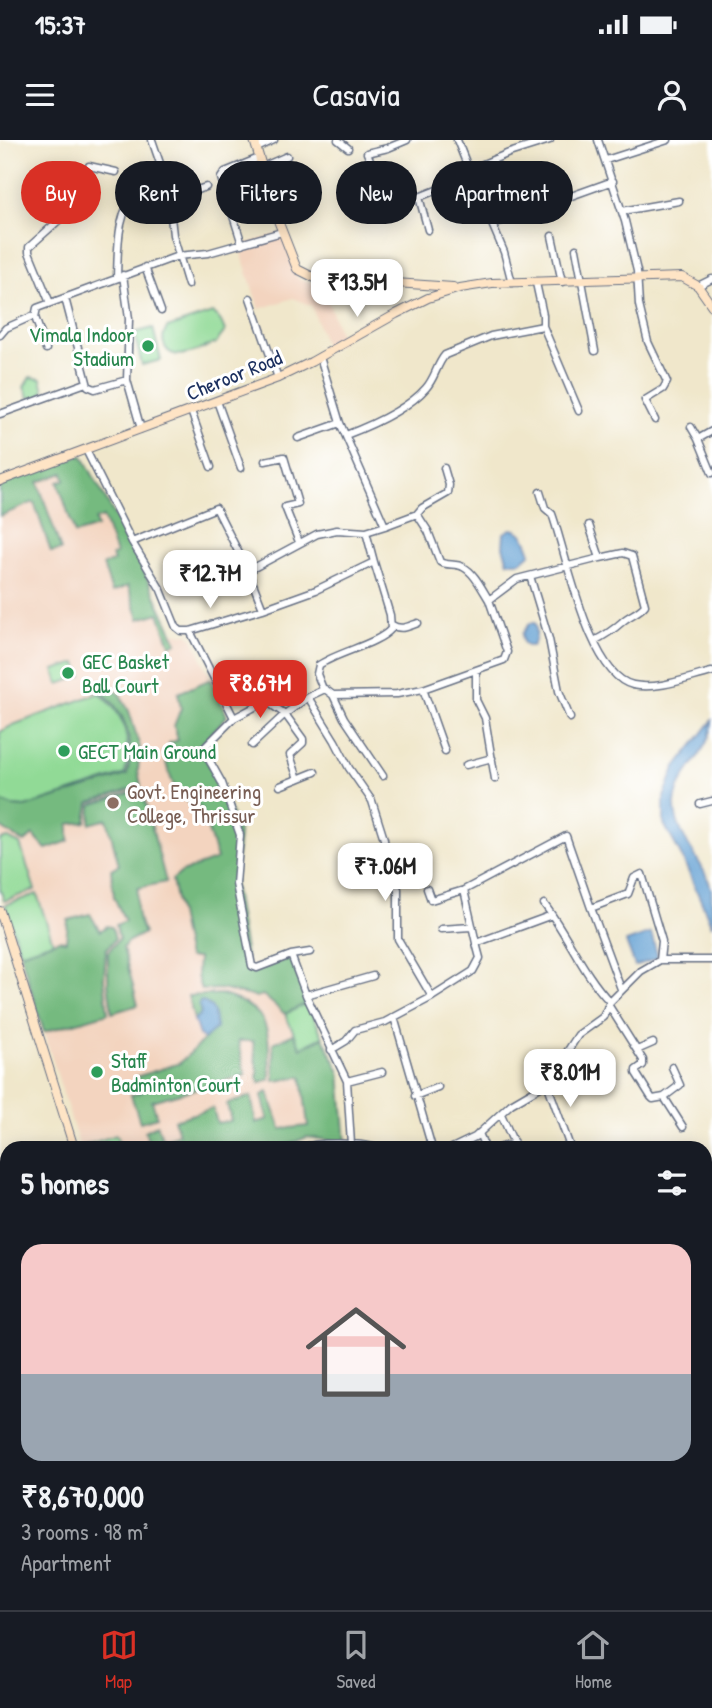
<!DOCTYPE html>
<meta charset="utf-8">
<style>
:root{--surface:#171b24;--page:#20242c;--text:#f1f3f6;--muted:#9ea1a6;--line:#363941;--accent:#d93025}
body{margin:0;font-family:"Patrick Hand",sans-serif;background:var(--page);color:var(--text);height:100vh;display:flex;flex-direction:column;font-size:26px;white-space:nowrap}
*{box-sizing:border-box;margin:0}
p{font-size:23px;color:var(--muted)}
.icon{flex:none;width:38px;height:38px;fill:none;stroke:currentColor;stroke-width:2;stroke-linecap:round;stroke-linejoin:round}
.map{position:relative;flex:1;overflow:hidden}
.side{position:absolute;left:0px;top:1001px;width:712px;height:469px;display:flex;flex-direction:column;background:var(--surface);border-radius:21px 21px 0 0;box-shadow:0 4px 18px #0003}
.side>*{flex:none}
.hud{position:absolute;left:21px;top:21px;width:670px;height:63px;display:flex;gap:14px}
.price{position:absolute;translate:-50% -60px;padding:0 16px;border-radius:14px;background:#fff;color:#222;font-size:23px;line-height:46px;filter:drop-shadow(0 2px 4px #0008)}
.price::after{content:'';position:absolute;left:50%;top:42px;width:21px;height:16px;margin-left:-10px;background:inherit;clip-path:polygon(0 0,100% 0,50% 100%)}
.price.active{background:var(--accent);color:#fff}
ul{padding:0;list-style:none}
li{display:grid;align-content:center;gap:14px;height:371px;padding:0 21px}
li span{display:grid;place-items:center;height:217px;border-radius:21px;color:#555}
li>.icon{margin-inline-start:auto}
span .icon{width:126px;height:126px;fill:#fffc;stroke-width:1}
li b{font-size:30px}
h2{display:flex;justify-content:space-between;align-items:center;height:84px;padding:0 21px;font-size:30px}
.pill{padding:0 24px;border-radius:32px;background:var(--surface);box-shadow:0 4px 18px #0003;font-size:24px;line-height:63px}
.pill.active{background:var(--accent);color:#fff}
.status{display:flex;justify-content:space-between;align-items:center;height:49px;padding:0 35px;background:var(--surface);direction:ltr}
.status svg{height:19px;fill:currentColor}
header{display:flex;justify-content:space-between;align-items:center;height:91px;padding:0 21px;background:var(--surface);font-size:32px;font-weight:600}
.tab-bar{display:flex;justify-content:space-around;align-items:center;height:98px;border-top:2px solid var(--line);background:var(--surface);font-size:19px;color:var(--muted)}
.tab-bar a{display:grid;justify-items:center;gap:4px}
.tab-bar .active{color:var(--accent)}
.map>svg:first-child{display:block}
</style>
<div class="status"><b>15:37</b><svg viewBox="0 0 49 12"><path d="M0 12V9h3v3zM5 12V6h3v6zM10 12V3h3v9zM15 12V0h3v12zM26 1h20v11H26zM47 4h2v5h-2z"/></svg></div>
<header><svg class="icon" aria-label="menu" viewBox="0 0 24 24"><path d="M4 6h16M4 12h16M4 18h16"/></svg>Casavia<svg class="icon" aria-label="person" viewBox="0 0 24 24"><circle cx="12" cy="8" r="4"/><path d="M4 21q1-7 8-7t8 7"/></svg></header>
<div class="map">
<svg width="712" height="1470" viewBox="0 0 712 1470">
<rect width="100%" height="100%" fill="#fff"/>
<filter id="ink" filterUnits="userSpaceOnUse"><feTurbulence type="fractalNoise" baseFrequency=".0143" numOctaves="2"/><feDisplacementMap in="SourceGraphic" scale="14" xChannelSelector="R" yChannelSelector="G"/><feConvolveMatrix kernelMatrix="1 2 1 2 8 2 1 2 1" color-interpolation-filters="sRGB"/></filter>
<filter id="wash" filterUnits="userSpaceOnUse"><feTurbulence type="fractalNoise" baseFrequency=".00686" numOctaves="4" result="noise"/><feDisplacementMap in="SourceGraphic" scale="28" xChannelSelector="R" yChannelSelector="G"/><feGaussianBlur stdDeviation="1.57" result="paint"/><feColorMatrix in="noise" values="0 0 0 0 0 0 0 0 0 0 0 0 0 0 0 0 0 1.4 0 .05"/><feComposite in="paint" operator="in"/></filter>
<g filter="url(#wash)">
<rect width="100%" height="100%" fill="#f0e7cb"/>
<path fill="#f3d4bf" d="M281,93l17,46 25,6 19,57 -16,7 -14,-43 -19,-8 -34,11 -20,-63z
M82,315l37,74 30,50 23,53 15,2 6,4 34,78 -28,31 22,40 13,98 14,84 5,4 34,-15 53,114 6,71 -39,-6 -27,11h-200l-80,-259v-404z"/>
<path fill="#91da96" stroke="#56847a" stroke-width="2" d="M212,173c8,4 10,10 13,18l-9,12c-14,5 -45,23 -52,1 -2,-6 0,-11 3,-16z
M153,188l8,32 -19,5 -8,-32z
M30,237l11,2 3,12 -6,7 -10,-1 -4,-10z
M77,523l5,13 -23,8 -5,-14z
M99,553c28,22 32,48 26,81l-100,33 -13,-1 -12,-5v-69l13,-7z
M8,698l12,6 15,46 -31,11 -4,-12v-49z
M37,754l16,48 -33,11 -15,-48z
M307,863l16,34 -22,11 -16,-34z
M116,995l5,13h-38v-2z"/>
<path fill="#74ba7f" stroke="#48746e" stroke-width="2" d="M82,315l58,108 37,80 -7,2 -11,-32 -20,6 -11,-33 -16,6 -9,-27 11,-4 -2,-5 4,-2 -13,-37 -8,3 2,7 -22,7 -17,-52 7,-2 -2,-7 -25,9 23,68 -10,2 -17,-50 -34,14v-31z
M211,539l16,37 -28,31 22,40 18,47 -5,51 14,84 5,4 34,-15 4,1 16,44 -22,11 -22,-19 -7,2 -36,-8 -19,1 -4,-14 1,-18h-10l-16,-78 10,-8 35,-13 -16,-51c-29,-10 -29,-28 -38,-55l8,-4 -2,-6 9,-3 -4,-14 7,-18 -3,-15z
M102,540l17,13 10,18 11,36 -2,24 3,15 -52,17 -3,19 -17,2v17l-23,8 -13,-14 -8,7 -3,-1 -22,-14v-26l12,5 13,1 102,-32c8,-35 0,-63 -28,-85l-5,1 -2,-8z
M142,649l24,93 -28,6c-2,14 -2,32 6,45l-17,9 -4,6 15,57 -26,8 -4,-30v-31l11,-13 -3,-14 9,-4 -11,-24 -3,-28 8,-4 -12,-46 -17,5 1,-19z
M90,774l10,17 7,-5 5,1 3,12 -9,11 -2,29 4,34 -64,19 -24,-79 39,-13 7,1 2,-21z
M220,854c54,16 48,35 50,85l-11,4 -6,-42h-15l7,34 -93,26 5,16 -17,5 -9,-27 11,-3 -6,-15 44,-14 36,-35 -17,-23 3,8 -8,7 -6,-24z
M294,894l7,14 22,-11 17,35 6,71 -39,-6 -27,11h-89l-2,-5 -14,5h-25l-5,-17 12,-6 6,15 16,-6 -5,-14 39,-12 4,15 14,-2 -4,-17 24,-8 5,27 12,-4 -6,-24 6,-3 13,37 27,-3 -6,-49c-10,-1 -17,4 -28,4l-1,-38z"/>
<path fill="#609fd2" stroke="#3e6798" stroke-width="2" d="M511,389c13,1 16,13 20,24l-10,9h-13l-5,-15 1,-14z
M530,483h5c2,7 2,17 -3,23h-5l-4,-4 -1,-8z
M712,581c0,31 -35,51 -37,83 -1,31 28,55 36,84 1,11 1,26 1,38l-30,-69 -18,-33v-27l11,-29z
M651,793l7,25 -23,8 -9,-24z
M200,861c15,4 14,13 16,27l-12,11 -5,-4 -5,-15 7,-7 -2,-8z"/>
</g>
<g filter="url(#ink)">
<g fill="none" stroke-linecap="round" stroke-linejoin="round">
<g stroke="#666f84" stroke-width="9">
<path id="street" d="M152,0l11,32 6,27 4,36 15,50
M338,0l10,8
M457,0l12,30 40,-17 41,-13
M598,0l27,81 12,50 2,34 9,37 19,40 -4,7 -18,11 10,20
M257,8l17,-8
M606,20l62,-20
M262,27l25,-11
M469,30l35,82 8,31
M169,59l37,-12
M271,59l34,-18
M382,60l-3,-20 -12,-27 21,-5 19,-8
M622,71l57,-10
M493,84l120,-43
M428,90l-9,-33 53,-21
M552,96l10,46
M242,104l-21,-66 4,-6 34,-14
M576,109l19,102
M145,127l16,44
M123,135l6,44 -2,61
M117,138c1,-31 -1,-67 23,-90 7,-6 16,-11 23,-16
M536,143l7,32v11l36,85
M698,146l14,-7
M65,158l23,88 7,3 32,-9 14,49
M250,158l28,80
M50,163l-21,-51v-5l49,-44 11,-37 27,6
M0,195l6,-7 29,-13
M46,209l-11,-32 2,-9 141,-52 30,-3 74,-21
M320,217l20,66 45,103 32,-12 11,17 12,31c7,4 16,1 23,5 11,5 19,22 26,33l28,-21 83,-21
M217,261l24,67
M191,271l20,56
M0,274l86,-31
M691,287l7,12 14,-8
M346,295c26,-10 61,-25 80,-47 9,-10 11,-24 19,-33l46,-19 52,-10
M298,298l42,-15
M698,299l14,34
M86,310l46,92 29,48 15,37 5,4h9l73,-22 53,-19 58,-28 -8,-30 19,-6
M265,321l19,-4 14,47 -13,3 14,35
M540,352l5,16 7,6c14,38 37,162 81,171 26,5 54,-7 79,-13
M417,374l5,-6 26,-15 1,-8 -5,-17
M589,385l11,33 23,-5 9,3 13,49c-6,8 -16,10 -23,17 -9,8 -16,13 -28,19
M132,402l84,-34 32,63 15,38
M248,431l69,-37 20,-4 29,2
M530,436l19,63 10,52 11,27
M392,485c9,6 17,1 26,-2
M190,491l44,87 -31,31 19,34 18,52 -4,49 16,82 5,2 34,-13 15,40 41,86 4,63
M476,531v29l9,18 10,61
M323,549l-6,-15 2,-9c19,-13 59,-21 72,-36l-1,-14 -16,-53
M423,549l22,62
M333,555l11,23 39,58
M308,557l27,44 14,27 23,33 12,38 3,35 -11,4
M234,578l32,-17 19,13 23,-17 17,-8 8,6 64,-1 26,-5 81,-29 3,-8 -18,-52
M252,605l33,-31 18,25v4l-13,12 8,24
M466,625l26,-7
M280,646l35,-14
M700,664l12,-3
M387,734l11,15v50l34,58
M427,749l4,11 33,-10 12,53 76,-28
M464,750l102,-54 25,72 37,-14 6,-16 8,-4 20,67 -2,19
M544,764c24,31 39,70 66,98
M591,768l30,81
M441,789l30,-2
M291,815l19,-3
M306,855l67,-19
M609,866l34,54v5l-7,5v3l15,24 2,2 11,-2
M394,877l38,131
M331,910l15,-9 9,-11 30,-8 47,-25 41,-26 7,-13 -4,-15
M637,910l16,-7
M672,927l8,18 -16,12 19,30
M347,941l35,-9
M547,943l22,61
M415,956l23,-9
M501,974l15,34
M479,993l6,15
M301,1008c19,-7 57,-5 77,0
M452,1008l23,-11 36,-33 36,-21 31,-48 25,-18 7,-15 31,-31 19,-11h52
M498,1008l14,-4
M705,1103h7
M0,1217l7,-2
M705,1239l1,-1
M0,1292l7,-2
M0,1360l7,14 -6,9 6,20
M705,1405l7,22
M35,1463l3,7
M162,1463l3,7
M276,1463l2,7
M319,1463l1,7
M383,1463l1,7
M458,1463l3,7
M527,1463l2,7
M562,1463l2,7
M0,1467l1,3
M212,1470l11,-7
M243,1470l16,-7
M424,1470l21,-7"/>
</g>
<g stroke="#666f84" stroke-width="10">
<path id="secondary" d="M254,0l25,83 18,46 24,12h46l86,6
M0,341l278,-103 33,-16 85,-48 32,-16 32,-10 32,-5 190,-6 16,9 14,20
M0,771l74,237"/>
</g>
<g stroke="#666f84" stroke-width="11">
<path id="primary" d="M0,1138h7
M705,1373l7,1"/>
</g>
<use href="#street" stroke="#fff" stroke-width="6"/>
<use href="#secondary" stroke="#fee4c5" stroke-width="8"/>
<use href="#primary" stroke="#fdbc6f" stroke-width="9"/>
</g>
</g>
<g fill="#2e9e5b" stroke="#fff" stroke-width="2.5">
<circle cx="148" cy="206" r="7"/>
<circle cx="68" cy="533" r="7"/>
<circle cx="64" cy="611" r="7"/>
<circle cx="97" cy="932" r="7"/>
</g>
<circle fill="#8d6e63" stroke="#fff" stroke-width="2.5" cx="113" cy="663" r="7"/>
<g text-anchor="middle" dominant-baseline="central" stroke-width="6" stroke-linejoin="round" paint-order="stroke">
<g font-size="21" fill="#27864d" stroke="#fff" text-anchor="start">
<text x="134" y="194" text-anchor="end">Vimala Indoor<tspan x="134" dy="24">Stadium</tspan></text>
<text x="82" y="521">GEC Basket<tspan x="82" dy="24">Ball Court</tspan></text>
<text x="78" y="611">GECT Main Ground</text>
<text x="111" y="920">Staff<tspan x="111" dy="24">Badminton Court</tspan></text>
</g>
<g font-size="21" fill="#1b2f5e" stroke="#fff">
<text transform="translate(234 235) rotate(-22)">Cheroor Road</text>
</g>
<g font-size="21" fill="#785e54" stroke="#fff" text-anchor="start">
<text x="127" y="651">Govt. Engineering<tspan x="127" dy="24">College, Thrissur</tspan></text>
</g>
</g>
</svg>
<b class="price" style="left:357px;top:179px">₹13.5M</b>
<b class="price" style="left:210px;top:470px">₹12.7M</b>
<b class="price active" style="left:260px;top:580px">₹8.67M</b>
<b class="price" style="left:385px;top:763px">₹7.06M</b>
<b class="price" style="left:570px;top:969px">₹8.01M</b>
<div class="hud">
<a class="pill active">Buy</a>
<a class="pill">Rent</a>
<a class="pill">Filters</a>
<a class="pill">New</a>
<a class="pill">Apartment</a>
</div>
<section class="side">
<h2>5 homes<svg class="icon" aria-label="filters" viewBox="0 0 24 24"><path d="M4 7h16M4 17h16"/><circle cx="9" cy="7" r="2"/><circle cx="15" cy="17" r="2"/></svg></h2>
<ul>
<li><span style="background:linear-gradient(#f6c9c9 60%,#9aa5b1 0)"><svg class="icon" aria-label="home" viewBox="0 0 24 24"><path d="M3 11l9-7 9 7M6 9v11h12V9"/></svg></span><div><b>₹8,670,000</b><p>3 rooms · 98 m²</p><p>Apartment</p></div></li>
</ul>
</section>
</div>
<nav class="tab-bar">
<a class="active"><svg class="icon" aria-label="map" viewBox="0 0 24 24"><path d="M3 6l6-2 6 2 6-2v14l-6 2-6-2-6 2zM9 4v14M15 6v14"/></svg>Map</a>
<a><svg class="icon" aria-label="saved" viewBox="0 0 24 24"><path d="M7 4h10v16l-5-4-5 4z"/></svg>Saved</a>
<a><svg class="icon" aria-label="home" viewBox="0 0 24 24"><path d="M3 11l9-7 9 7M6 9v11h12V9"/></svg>Home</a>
</nav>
